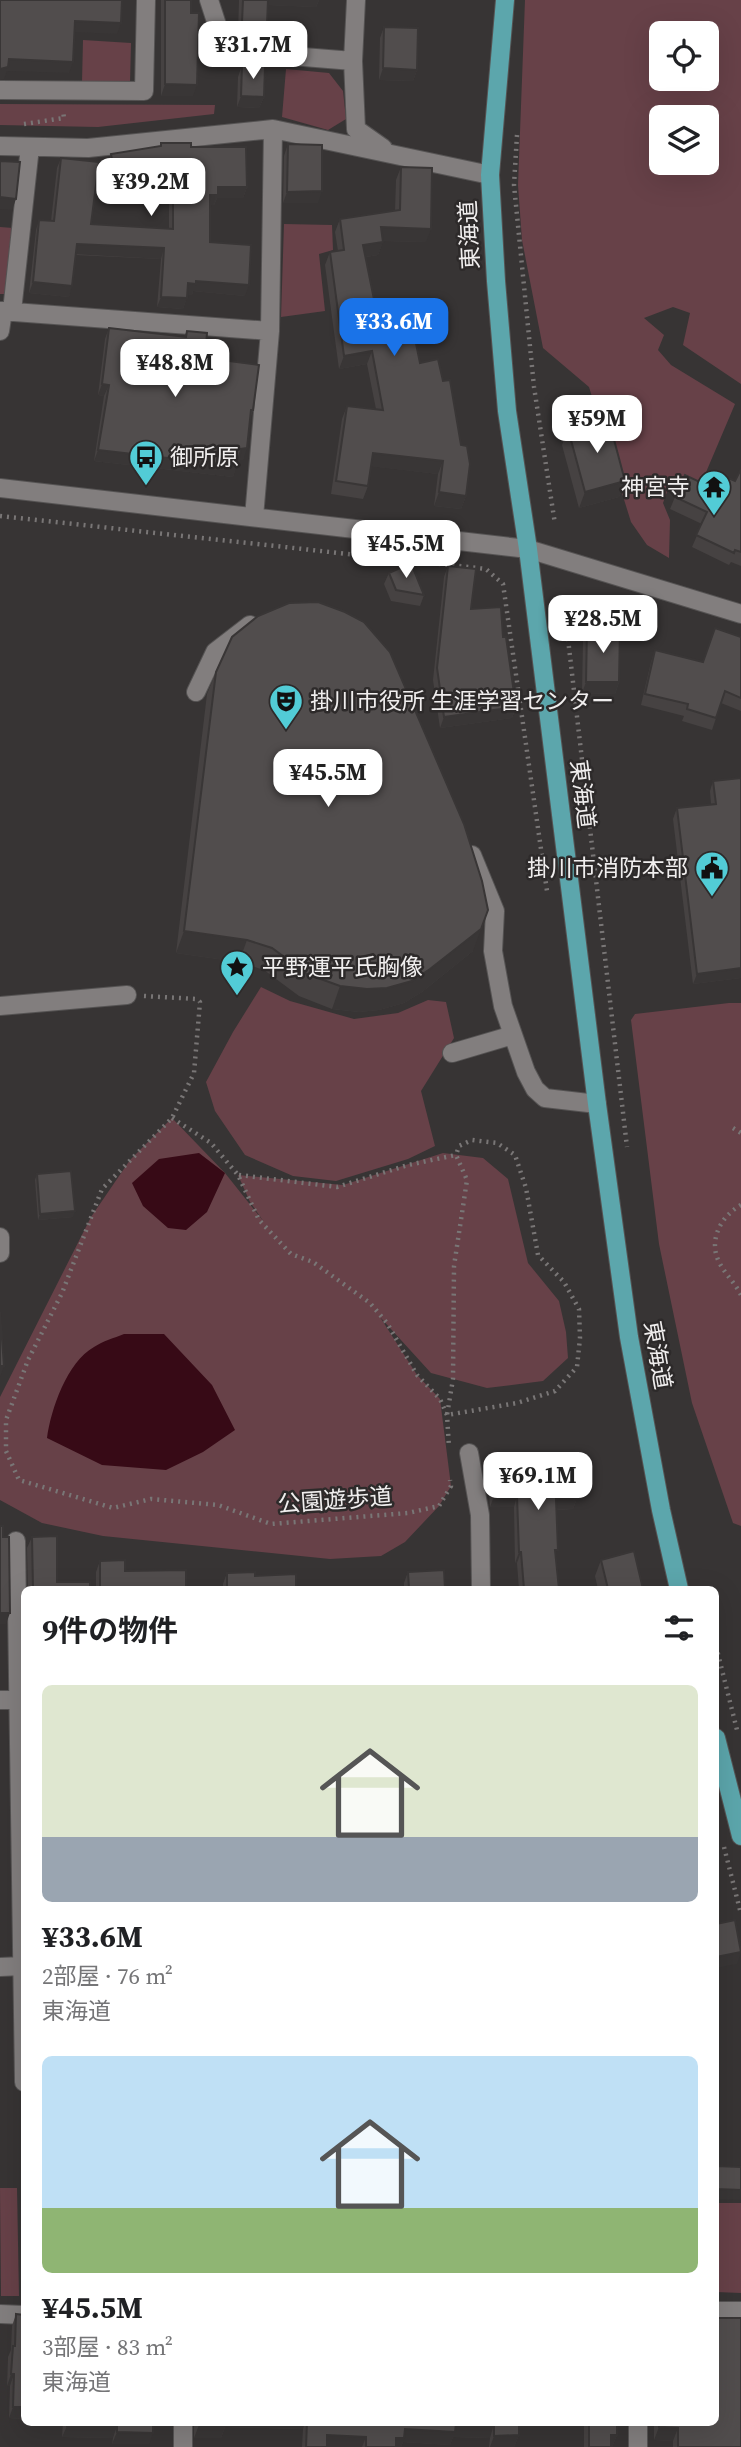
<!DOCTYPE html>
<html lang="ja">
<meta charset="utf-8">
<style>
:root{--surface:#fff;--page:#f2f2f2;--text:#202124;--muted:#757577;--accent:#1a73e8}
body{margin:0;font-family:"Source Serif 4","Noto Sans JP",serif;background:var(--page);color:var(--text);height:100vh;display:flex;flex-direction:column;font-size:26px;white-space:nowrap}
*{box-sizing:border-box;margin:0}
p{font-size:23px;color:var(--muted)}
.icon{flex:none;width:38px;height:38px;fill:none;stroke:currentColor;stroke-width:2;stroke-linecap:round;stroke-linejoin:round}
.map{position:relative;flex:1;overflow:hidden}
.drawer{position:absolute;left:21px;top:1586px;width:698px;height:840px;display:flex;flex-direction:column;background:var(--surface);border-radius:10px;box-shadow:0 7px 28px #0002}
.drawer>*{flex:none}
.controls{position:absolute;left:649px;top:21px;display:grid;gap:14px}
.controls a{display:grid;place-items:center;width:70px;height:70px;border-radius:10px;background:var(--surface);box-shadow:0 7px 28px #0002;font-size:35px}
.price{position:absolute;translate:-50% -60px;padding:0 16px;border-radius:14px;background:#fff;color:#222;font-size:23px;line-height:46px;filter:drop-shadow(0 2px 4px #0008)}
.price::after{content:'';position:absolute;left:50%;top:42px;width:21px;height:16px;margin-left:-10px;background:inherit;clip-path:polygon(0 0,100% 0,50% 100%)}
.price.current{background:var(--accent);color:#fff}
ul{padding:0;list-style:none}
li{display:grid;align-content:center;gap:14px;height:371px;padding:0 21px}
li span{display:grid;place-items:center;height:217px;border-radius:10px;color:#555}
li>.icon{margin-inline-start:auto}
span .icon{width:126px;height:126px;fill:#fffc;stroke-width:1}
li b{font-size:30px}
h2{display:flex;justify-content:space-between;align-items:center;height:84px;padding:0 21px;font-size:30px}
.map>svg:first-child{display:block}
</style>
<div class="map">
<svg width="741" height="2447" viewBox="0 0 741 2447">
<rect width="100%" height="100%" fill="#373434"/>
<path fill="#674148" fill-rule="evenodd" d="M525,0h216v384l-58,-39 7,-32 -17,-6 -29,11 20,17 -6,15 13,15 64,39 -34,80 -29,-6 -9,25 7,17 -1,38 -22,-13 -16,-23 -42,-135 -46,-39 -21,-108 -4,-55zM662,33h45v46h-45zM662,117h45v46h-45z
M83,40l48,3 -1,41 -48,-2z
M286,69l43,4 14,18 3,28 -18,11 -46,-13z
M0,104l215,1 -1,9 -116,13 -98,-2z
M284,224l48,1 1,25 -14,4 6,57 -44,6z
M0,227l13,1 -7,66h-6z
M261,987l29,14 64,18 44,-6 30,-13 18,2 8,36 -33,53 14,55 -27,13 -72,22 -43,-5 -48,-21 -30,-44 -9,-29 27,-50z
M729,1003h12v523l-8,-3 -41,-120 -33,-159 -28,-224 4,-6z
M172,1118l53,55 39,49 -14,-20 -12,-27 105,10 100,-32 40,5 25,21 20,84 31,38 7,31 2,26 -25,23 -56,7 -56,-15 -51,-56 37,58 23,24 11,87 -12,20 -34,36 -24,14 -51,3 -227,-23 -61,-13 -42,-23v-103l91,-180 39,-57z
M0,2188h17l2,108h-18z
M716,2203h25v90l-25,-1z"/>
<path fill="#370a16" d="M199,1153l26,20 -18,39 -21,18 -18,-2 -25,-22 -11,-23 27,-24z
M124,1334h40l48,51 23,45 -32,22 -37,18 -64,-5 -55,-27c4,-29 20,-76 47,-91 9,-6 20,-9 30,-13z"/>
<g fill="none" stroke-linecap="round" stroke-linejoin="round">
<g stroke="#555353" stroke-width="20">
<path id="minor" d="M209,0l11,34 22,18 111,9
M356,0l-3,61 3,68 27,19
M0,90l144,1 2,-91
M0,146l88,2 185,-19 217,46
M0,311l270,20
M12,311l18,-164
M0,331l3,-20
M0,488l528,61 213,65
M254,517l16,-186 3,-202
M196,692l19,-40 35,-27
M472,855l23,56 -2,40 10,55 23,66 9,17 10,9 52,6
M0,1006l127,-11
M452,1053l61,-18
M0,1237v16
M469,1453l11,62 1,74
M16,1541l8,541
M0,1700h24
M0,1967l23,-1
M716,2311h25
M0,2314l24,1
M183,2422v25
M638,2422v25"/>
</g>
<g stroke="#555353" stroke-width="20">
<path id="major" d="M505,0l-15,175 6,106 11,130 21,138 69,555 32,233 32,173 18,79
M716,1738l25,98"/>
</g>
<path stroke="#797676" stroke-width="4.5" stroke-dasharray="2 5" stroke-linecap="butt" d="M24,124l40,-6 -1,-7
M517,135l-3,50 20,202 21,137
M0,516l486,53 17,15 44,307
M568,639l59,508
M144,996l53,3 3,3 -6,71 -22,45 -70,71 -40,104 -34,67 -22,60v31l13,29 94,28 38,-9 67,6 53,19 137,-11 31,-7 12,-20 -1,-6
M172,1118l39,25 27,32 21,45 32,34 22,8 57,41 17,20 30,52 23,24 7,16 2,32
M733,1128l8,5
M239,1175l98,12 71,-22 48,-10 11,25 -13,86 -1,113 -6,36 70,-12 38,-12 22,-24 3,-29 -1,-29 -15,-27 -26,-27 -12,-67 -11,-33 -18,-12 -25,-3 -13,6 -3,9
M741,1205c-20,11 -33,35 -22,57 6,12 16,21 22,33
M716,1646l21,84
M724,1847l17,67"/>
<use href="#minor" stroke="#827e7e" stroke-width="18"/>
<use href="#major" stroke="#5ca6ac" stroke-width="18"/>
</g>
<path fill="#464242" d="M161,0h30l2,96h-32z
M239,0h80l-3,7 -48,-2 -1,20 -4,12 -25,-3z
M384,27l33,43 -4,11 -34,-1 1,-42z
M242,65l22,32 -5,11 -22,-1 1,-30z
M161,143l30,4 56,40 -4,11h-26l-3,7h-4v37l35,54 -52,-5 -1,4 -4,-1 -5,15 -26,-2 4,-48 -85,-4 -7,42 -40,-4 7,-63 3,-10 12,1 6,-53 4,-10 30,66 78,5v-39h-11v-13l-48,7 -3,-19 4,-11 49,-7z
M288,144l30,59h-35l1,-47z
M401,167l25,75 -43,-1 -5,14 -12,2 14,72 40,34 46,133 -5,13 -27,-3 4,-32 -67,-8 -3,20 -5,13 -32,-5 11,-75 5,-13 29,3 -9,-45 -28,5 -14,-104 5,-13 8,-1 -3,-19 5,-13 55,-8 1,-31z
M109,328l75,9 3,-6 18,27 48,52 -3,9 -7,41h-5l-5,17 -139,-16 10,-65 -6,-1 7,-56z
M568,429l57,52 -6,16 -40,11 -17,-63z
M741,469v97l-10,-4 -2,3 -37,-18 10,-23 -32,-15 5,-12 44,-6 16,-10z
M448,566l23,43 32,28 13,70 -4,11 -72,10 -7,-48 11,-103z
M389,573l35,22 -4,11 -29,-5 -7,-17z
M587,628l32,54 -4,12 -33,-1 1,-53z
M741,637v74l-20,-8 -9,27 -30,-9 2,-5 -43,-11 10,-43 4,-12 48,12z
M216,672l257,279 -51,41 -18,11 -25,7 -20,2 -27,-3 -33,-13 -35,-26 -25,-8 -63,-9 31,-259z
M713,781l28,197 -48,6 -20,-165 4,-11 34,-4 -1,-13z
M37,1174l36,43 -35,3 -3,-40z
M517,1460l60,38 -4,11 -16,1 -2,47 4,32h-40l-2,-26h-2l-1,-56h-24l-2,-29 4,-11 23,-1z
M32,1537l25,45 33,7h-62l-1,-41z
M601,1560l42,29h-45l-3,-13z
M100,1561l25,10 61,18h-90v-17z
M408,1572l37,17h-41v-6z
M227,1573l28,3 41,13h-73v-5z
M16,2314l8,1v104l-15,-1 1,-32h-3l1,-29 3,-7 1,-24z
M63,2422h90l-4,22h-37l1,-6 -51,-1z
M194,2422h325v13l-5,12h-25l1,-9 -37,-1 -3,8 -47,-3 -2,5h-99l1,-18 -78,-2 -4,11h-27z
M584,2422h33v13l-5,12h-28z
M654,2422h62l25,25h-68v-6l-19,-1z"/>
<path fill="#393636" d="M266,0h53l-3,7 -52,-2z
M75,21l46,2 -4,11 -46,-2z
M242,22l25,3 -4,12 -25,-3z
M9,59l64,3 -4,11 -62,-2 -3,8 -4,1v-11z
M383,68l34,2 -4,11 -34,-1z
M165,84l32,1 -4,11h-32z
M241,96l23,1 -5,11 -22,-1z
M162,166l-4,11 -48,7 4,-11z
M162,179h11l-4,11h-11z
M218,187h29l-4,11h-26l-3,7h-8l4,-10z
M322,191l-4,12h-35l4,-11z
M0,197l16,2 -4,11 -12,-1z
M381,227l50,2 -5,13 -50,-1z
M383,242l-5,13 -19,3 4,-13z
M77,244l87,4 -3,11 -88,-5z
M196,281l53,4 -4,11 -52,-5 -1,4 -7,-1 3,-11z
M33,282l39,4 -3,11 -40,-4z
M161,297l26,1 -4,11 -26,-2z
M372,351l-5,13 -28,5 5,-13z
M102,384l7,1 -5,11 -6,-1z
M247,448l-4,12h-7l5,-11z
M98,450l139,16 -4,11 -139,-16z
M373,453l70,8 -5,13 -70,-8z
M625,481l-6,16 -40,11 6,-16z
M439,492l27,4 -5,13 -27,-3z
M586,682h33l-4,12 -33,-1z
M516,707l-4,11 -72,10 4,-11z
M481,929l-8,22 -51,41 -18,11 -25,7 -20,2 -27,-3 8,-23z
M184,931l63,9 -8,22 -63,-9z
M741,968v10l-48,6 4,-10z
M75,1211l-2,6 -35,3 2,-6z
M0,1366h4l-4,11z
M494,1496h23l-3,11h-24z
M577,1498l-4,11 -21,1 4,-11z
M519,1552h2l-4,11h-2z
M0,1613h10l-4,11h-6z
M741,1952l-4,12 -21,4v-11z
M716,2189l25,1v10l-25,-1z
M11,2374h3l-4,12h-3z
M13,2407h11v12l-15,-1z
M223,2422h82l-2,7 -78,-2 -4,11h-27l5,-13z
M456,2424h38l-4,14 -37,-1 -3,8 -47,-3 -2,5h-8l3,-9 9,-9z
M67,2426h50l-4,12 -51,-1z
M659,2427l19,1 -5,13 -19,-1z
M117,2432l36,1 -4,11h-37z
M327,2435l39,2 -4,10h-39z
M519,2435l-5,12h-24l4,-11z
M611,2435h6l-5,12h-5z"/>
<path fill="#514d4d" stroke="#393636" stroke-width="2" d="M0,0h122l-1,23 -46,-2 -2,41 -64,-3 -1,8 -8,2z
M165,0h26v13h8l-2,72 -32,-1z
M243,0h25l-1,25 -25,-3z
M384,27l34,1 -1,42 -34,-2z
M242,65l23,1 -1,31 -23,-1z
M161,143h30v4h55l1,40h-29v8h-8v47l41,3 -2,40 -53,-4v3l-8,-1 -1,15 -26,-1 3,-49 -87,-4 -5,42 -39,-4 6,-62 15,1 7,-63 38,4 -8,62 82,5v-50h-11v-13l-48,7 -3,-19 50,-8z
M288,144l34,1v46l-35,1z
M0,161l20,1 -4,37 -16,-2z
M401,167l31,1 -1,61 -50,-2 2,15 -20,3 17,84 32,-5 8,39 18,-4 5,22 7,-1 11,65 6,1 3,18 -4,32 -27,-4 4,-31 -70,-8 -5,33 -32,-5 11,-75 36,4 -11,-59 -28,5 -14,-104 14,-2 -4,-31 60,-9z
M109,328l77,9 1,-6 20,2 -2,25 54,7 -6,45h-2l-4,38 -6,1 -4,17 -139,-16 11,-65 -7,-1z
M608,417l17,64 -40,11 -17,-63z
M741,469v83l-6,-2 -1,3 -38,-18 11,-23 -32,-15 10,-22 34,16 7,-14 9,4z
M411,563l13,32 -28,-5 -7,-17z
M448,566l28,3 -5,40 30,-2 2,30h3l10,70 -72,10 -7,-49z
M318,602l27,10 19,10 26,30 74,172 18,57 6,29 -7,19 -51,40 -18,12 -25,7 -20,1 -27,-3 -33,-12 -35,-26 -25,-8 -63,-9 32,-259 16,-35 26,-21 31,-13z
M587,628l33,1 -1,53h-33z
M715,628l26,9v61l-16,-7 -9,27 -29,-9 1,-5 -43,-10 10,-44 48,12z
M741,778v190l-44,6 -20,-166 39,-4 -3,-23z
M71,1171l4,40 -35,3 -3,-40z
M0,1312l4,54h-4z
M574,1456l3,42 -21,1 2,51h-3l4,39h-35l-3,-37h-2l-2,-56h-23l-2,-29 26,-1 -1,-6z
M0,1526h3v11h6l1,76h-10z
M57,1536v46h33v7h-57l-1,-52z
M634,1551l9,38h-35l-7,-29z
M125,1560v11l61,-1v19h-86v-28z
M444,1570l1,19h-36l-1,-17z
M255,1572v4l41,-2v15h-69v-16z
M735,1920l6,32 -25,5v-33z
M716,2166l25,1v23l-25,-1z
M16,2314l8,1v92h-11l1,-33h-3l2,-28h2z
M716,2318h25v129h-63v-19l-19,-1v-5h57z
M67,2422h86v11l-36,-1v-6h-50z
M199,2422h27v3h-27z
M307,2422h212v13l-25,1v-12h-38l-1,8 -50,-3 -1,9h-8v9h-30v-10l-39,-2v12h-21z
M589,2422h28v13h-6v12h-22z"/>
<defs>
<g id="bus-pin" transform="scale(1.75)"><path d="M0 17L-7.5 6A9.5 9.5 0 1 1 7.5 6Z" fill="#52ccd6" stroke="#2d2a2a"/><path d="M-5-6H5V4H4V6H2V4H-2V6H-4V4H-5ZM-3.5-4V0h7V-4ZM-3.5 1.2v1.5H-2V1.2ZM2 1.2v1.5H3.5V1.2Z" fill="#111"/></g>
<g id="temple-pin" transform="scale(1.75)"><path d="M0 17L-7.5 6A9.5 9.5 0 1 1 7.5 6Z" fill="#52ccd6" stroke="#2d2a2a"/><path d="M0-6L5-2H3V0L6.5 2.5H4V6H1.5V3h-3V6H-4V2.5H-6.5L-3 0V-2H-5Z" fill="#111"/></g>
<g id="theatre-pin" transform="scale(1.75)"><path d="M0 17L-7.5 6A9.5 9.5 0 1 1 7.5 6Z" fill="#52ccd6" stroke="#2d2a2a"/><path d="M-5-5.5Q0-4 5-5.5V0Q5 5 0 6Q-5 5-5 0ZM-3.3-2.5H-1v1.5H-3.3ZM1-2.5H3.3v1.5H1ZM-2.8 1Q0 5.5 2.8 1Z" fill="#111"/></g>
<g id="civic-pin" transform="scale(1.75)"><path d="M0 17L-7.5 6A9.5 9.5 0 1 1 7.5 6Z" fill="#52ccd6" stroke="#2d2a2a"/><path d="M-.6-6.5H3V-4.5H.6V-3L4-1V1h2V6H-6V1h2V-1L-.6-3ZM-1.2 2.5V6h2.4V2.5Z" fill="#111"/></g>
<g id="sight-pin" transform="scale(1.75)"><path d="M0 17L-7.5 6A9.5 9.5 0 1 1 7.5 6Z" fill="#52ccd6" stroke="#2d2a2a"/><path d="M0-6L1.8-2.2L6-1.7L2.9 1.2L3.7 5.4L0 3.3L-3.7 5.4L-2.9 1.2L-6-1.7L-1.8-2.2Z" fill="#111"/></g>
</defs>
<g fill-rule="evenodd">
<use href="#bus-pin" x="146" y="457"/>
<use href="#temple-pin" x="714" y="487"/>
<use href="#theatre-pin" x="286" y="701"/>
<use href="#civic-pin" x="712" y="868"/>
<use href="#sight-pin" x="237" y="967"/>
</g>
<g text-anchor="middle" dominant-baseline="central" stroke-width="5" stroke-linejoin="round" paint-order="stroke">
<g font-size="23" fill="#f0eeee" stroke="#2d2a2a">
<text transform="translate(469 235) rotate(-93)">東海道</text>
<text transform="translate(583 794) rotate(83)">東海道</text>
<text transform="translate(658 1355) rotate(80)">東海道</text>
<text transform="translate(335 1500) rotate(-4)">公園遊歩道</text>
</g>
<g font-size="23" fill="#f0eeee" stroke="#2d2a2a" text-anchor="start">
<text x="170" y="457">御所原</text>
<text x="690" y="487" text-anchor="end">神宮寺</text>
<text x="310" y="701">掛川市役所 生涯学習センター</text>
<text x="688" y="868" text-anchor="end">掛川市消防本部</text>
<text x="262" y="967">平野運平氏胸像</text>
</g>
</g>
</svg>
<div class="controls">
<a><svg class="icon" aria-label="locate" viewBox="0 0 24 24"><circle cx="12" cy="12" r="6"/><path d="M12 2v4M12 18v4M2 12h4M18 12h4"/></svg></a>
<a><svg class="icon" aria-label="layers" viewBox="0 0 24 24"><path d="M12 4l9 5-9 5-9-5zM3 14l9 5 9-5"/></svg></a>
</div>
<b class="price" style="left:253px;top:81px">¥31.7M</b>
<b class="price" style="left:151px;top:218px">¥39.2M</b>
<b class="price current" style="left:394px;top:358px">¥33.6M</b>
<b class="price" style="left:175px;top:399px">¥48.8M</b>
<b class="price" style="left:597px;top:455px">¥59M</b>
<b class="price" style="left:406px;top:580px">¥45.5M</b>
<b class="price" style="left:603px;top:655px">¥28.5M</b>
<b class="price" style="left:328px;top:809px">¥45.5M</b>
<b class="price" style="left:538px;top:1512px">¥69.1M</b>
<section class="drawer">
<h2>9件の物件<svg class="icon" aria-label="filters" viewBox="0 0 24 24"><path d="M4 7h16M4 17h16"/><circle cx="9" cy="7" r="2"/><circle cx="15" cy="17" r="2"/></svg></h2>
<ul>
<li><span style="background:linear-gradient(#dfe7d0 70%,#9aa5b1 0)"><svg class="icon" aria-label="home" viewBox="0 0 24 24"><path d="M3 11l9-7 9 7M6 9v11h12V9"/></svg></span><div><b>¥33.6M</b><p>2部屋 · 76 m²</p><p>東海道</p></div></li>
<li><span style="background:linear-gradient(#bfe0f5 70%,#8fb573 0)"><svg class="icon" aria-label="home" viewBox="0 0 24 24"><path d="M3 11l9-7 9 7M6 9v11h12V9"/></svg></span><div><b>¥45.5M</b><p>3部屋 · 83 m²</p><p>東海道</p></div></li>
</ul>
</section>
</div>
